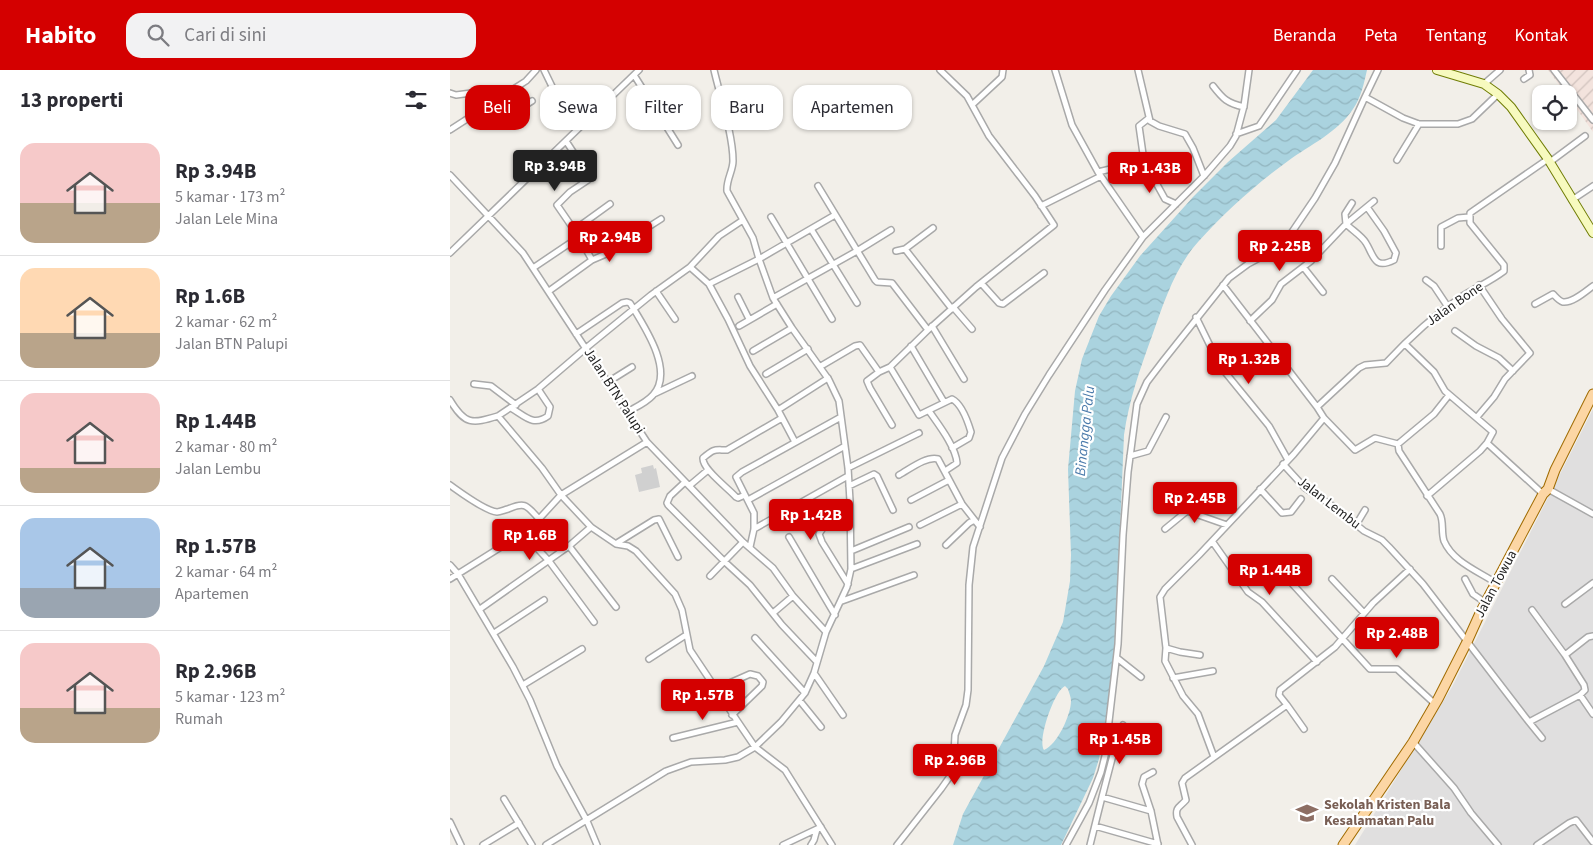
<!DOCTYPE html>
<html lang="id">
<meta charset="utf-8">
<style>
:root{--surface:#fff;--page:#f2f2f3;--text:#2b2b33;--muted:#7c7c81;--line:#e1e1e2;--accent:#d40000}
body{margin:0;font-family:"Source Sans 3",sans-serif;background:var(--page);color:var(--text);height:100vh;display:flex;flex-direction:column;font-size:19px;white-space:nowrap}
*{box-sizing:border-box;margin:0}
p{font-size:16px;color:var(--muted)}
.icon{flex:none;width:28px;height:28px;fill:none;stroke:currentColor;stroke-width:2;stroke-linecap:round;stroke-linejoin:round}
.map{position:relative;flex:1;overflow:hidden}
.sheet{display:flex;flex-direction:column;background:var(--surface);width:450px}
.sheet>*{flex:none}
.hud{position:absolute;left:15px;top:15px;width:475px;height:45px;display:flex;gap:10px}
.buttons{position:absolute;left:1082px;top:15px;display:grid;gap:10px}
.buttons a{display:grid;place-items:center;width:45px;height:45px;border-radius:10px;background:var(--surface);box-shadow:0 1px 4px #0004;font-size:25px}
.price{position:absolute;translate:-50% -42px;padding:0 11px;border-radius:5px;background:var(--accent);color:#fff;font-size:16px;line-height:32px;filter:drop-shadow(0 1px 2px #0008)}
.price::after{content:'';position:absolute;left:50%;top:30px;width:15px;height:11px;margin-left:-8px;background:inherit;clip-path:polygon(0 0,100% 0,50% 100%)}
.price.on{background:#222;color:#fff}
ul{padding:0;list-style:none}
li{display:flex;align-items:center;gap:15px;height:125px;padding:0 20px}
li+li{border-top:1px solid var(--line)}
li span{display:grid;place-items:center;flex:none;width:140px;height:100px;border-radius:15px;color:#555}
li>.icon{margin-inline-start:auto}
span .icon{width:60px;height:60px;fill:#fffc;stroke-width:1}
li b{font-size:21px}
h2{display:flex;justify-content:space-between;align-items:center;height:60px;padding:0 20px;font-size:21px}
.tag{padding:0 18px;border-radius:15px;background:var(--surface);box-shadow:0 1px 4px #0004;font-size:18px;line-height:45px}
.tag.on{background:var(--accent);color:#fff}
header{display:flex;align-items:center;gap:30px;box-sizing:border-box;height:70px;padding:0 25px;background:var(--accent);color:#fff}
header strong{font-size:24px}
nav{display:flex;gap:28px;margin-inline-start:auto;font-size:18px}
.search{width:350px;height:45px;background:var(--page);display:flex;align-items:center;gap:12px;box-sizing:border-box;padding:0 18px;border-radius:15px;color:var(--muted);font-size:19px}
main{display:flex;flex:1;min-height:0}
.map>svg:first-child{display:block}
</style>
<header>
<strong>Habito</strong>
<div class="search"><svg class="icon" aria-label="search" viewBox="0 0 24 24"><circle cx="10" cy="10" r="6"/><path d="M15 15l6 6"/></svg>Cari di sini</div>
<nav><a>Beranda</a><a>Peta</a><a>Tentang</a><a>Kontak</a></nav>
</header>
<main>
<section class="sheet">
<h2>13 properti<svg class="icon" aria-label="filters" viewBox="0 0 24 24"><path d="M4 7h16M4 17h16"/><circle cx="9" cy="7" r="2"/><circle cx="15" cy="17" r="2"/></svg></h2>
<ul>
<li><span style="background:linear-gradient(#f6c9c9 60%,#b9a48a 0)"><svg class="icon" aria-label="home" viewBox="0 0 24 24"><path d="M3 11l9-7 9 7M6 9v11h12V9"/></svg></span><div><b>Rp 3.94B</b><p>5 kamar · 173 m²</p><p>Jalan Lele Mina</p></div></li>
<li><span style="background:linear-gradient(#ffd9b3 65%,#b9a48a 0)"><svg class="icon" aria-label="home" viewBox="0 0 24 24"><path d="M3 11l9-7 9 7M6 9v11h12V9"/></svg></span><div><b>Rp 1.6B</b><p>2 kamar · 62 m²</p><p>Jalan BTN Palupi</p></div></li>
<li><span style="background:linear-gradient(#f6c9c9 75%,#b9a48a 0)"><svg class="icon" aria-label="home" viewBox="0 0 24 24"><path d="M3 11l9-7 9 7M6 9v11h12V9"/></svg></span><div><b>Rp 1.44B</b><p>2 kamar · 80 m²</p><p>Jalan Lembu</p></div></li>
<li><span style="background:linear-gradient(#a9c7e8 70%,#9aa5b1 0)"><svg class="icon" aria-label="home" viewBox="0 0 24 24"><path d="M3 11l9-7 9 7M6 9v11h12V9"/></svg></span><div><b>Rp 1.57B</b><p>2 kamar · 64 m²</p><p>Apartemen</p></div></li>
<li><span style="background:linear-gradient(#f6c9c9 65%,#b9a48a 0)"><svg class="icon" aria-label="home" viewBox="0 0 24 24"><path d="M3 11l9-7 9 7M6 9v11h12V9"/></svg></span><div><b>Rp 2.96B</b><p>5 kamar · 123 m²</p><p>Rumah</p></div></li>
</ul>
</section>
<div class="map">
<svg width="1143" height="775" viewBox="0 0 1143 775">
<defs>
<pattern id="military-furrows" width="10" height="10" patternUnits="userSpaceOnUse" patternTransform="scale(1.25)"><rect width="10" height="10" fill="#f3e3dd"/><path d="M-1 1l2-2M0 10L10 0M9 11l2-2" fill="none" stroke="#d0c2bd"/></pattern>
<pattern id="water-waves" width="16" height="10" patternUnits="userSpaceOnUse" patternTransform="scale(1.25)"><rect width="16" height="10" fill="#aad3df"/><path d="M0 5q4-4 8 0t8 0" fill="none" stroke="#92b5bf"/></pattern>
</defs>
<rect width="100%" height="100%" fill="#f2efe9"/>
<path fill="#e0dfdf" d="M1143,339v436h-238l97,-158z"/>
<path fill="#d0d0d0" d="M203,395l1,4 2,-1 4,19 -21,5 -4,-17 7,-2 -1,-5z"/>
<path fill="url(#military-furrows)" d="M1098,0h45v62l-24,-34v-4h-3z"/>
<path fill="url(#water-waves)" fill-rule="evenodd" d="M863,0h54c-3,13 -6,28 -14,39 -15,23 -43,36 -65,52 -32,23 -63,51 -90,81 -23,25 -35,63 -46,94 -12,33 -23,64 -28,99l-9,213 -11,83 -5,28 -6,19 -32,67h-108l10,-31 81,-148 19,-44 7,-41 1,-26 -3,-86 7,-78 7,-32 17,-43 12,-20 29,-40 53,-59 35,-35 48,-42zM615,616l3,3c1,4 3,8 3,12 0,14 -14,44 -27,49 -7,-9 10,-59 21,-64z"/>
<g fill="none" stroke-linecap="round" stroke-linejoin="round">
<g stroke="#a9a9a9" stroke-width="8">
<path id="street" d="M94,0l16,33 17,27
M605,0l17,55 26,47 45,65
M688,0l12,51 9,5 26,8 8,14 11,28
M1104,0l39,50
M184,5l44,70
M1074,9l6,-4 -1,-5
M1034,14l16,-14
M763,16c10,13 14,17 31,21
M0,23l6,2 38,-5 14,3
M915,27l13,-27
M44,32l11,16 27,-17
M523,34l29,-27 1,-7
M0,60l76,-49 10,-11
M786,64l23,-8 38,-56
M116,71l13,20 9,19 -18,12 -13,13 22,32
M947,90l22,-36
M694,91l21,38 11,5
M1100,92l35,-26
M648,102l46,-11 -5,-35 10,-8
M0,105l73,78 124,189 -86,53 -22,24 -16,14 -73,46
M368,116l57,94 2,2 15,1 36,47
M1122,130l21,-14
M902,133l-7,11 1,10 28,-23
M591,136l60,-30
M321,147l61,102
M293,150l-24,16 -29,31 -39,28 -65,53 -48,41 -40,27 44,52 19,27 30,32 25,17 12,2 8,5 39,43 7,16 8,40 48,72 17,25 30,23 47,75
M483,158l-28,21 47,60
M361,159l46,74
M124,160l36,-26
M991,176v-19l17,-9 11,-1
M446,181l9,-2
M0,183l189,-183
M240,197l19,17 19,35 22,47 28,44
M83,198l46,-31 13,23
M854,198l19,24
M976,210l8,6 14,21
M531,213l18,20 4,1 41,-31
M259,214l50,-25 76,-44
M773,215l94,122 42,-39 6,-3 21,-2c23,-25 47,-47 75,-66 14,-9 30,-16 43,-26v-6l-34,-42v-10l78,-54
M99,221l43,-31 14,-6 55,-35
M206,221l19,28
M288,227l11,22
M323,228l84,-47 34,-21
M1085,234l18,-10c3,3 6,7 10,8 10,1 23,-11 30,-16
M503,237l19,22
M746,247l24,49 49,60 19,34
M800,251l22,-21 9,-16 30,-23 35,-37c6,6 16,12 20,19 8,13 8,27 28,17l2,-7 -12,-22 -17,-24
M289,256l38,-22
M482,256l32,53
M1005,261l21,15 23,12 14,13
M126,264l46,-31 5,-1 3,1c14,23 45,68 23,92 -7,8 -17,12 -26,17
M955,274l29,28 11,19 48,41 -6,11 56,51
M461,276l33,56
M303,281l39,-23
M371,296l34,-20 5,-1 19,27
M440,297l29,48 33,-16c10,5 16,23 19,33l-2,6 -17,10
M316,304l42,-25
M158,312l24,-15
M24,314l17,2 25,19
M204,324l38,-18
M999,325l-15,19 -36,30 1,7 41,63c4,8 1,18 4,27 9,21 34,30 52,42
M0,330c15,25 22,24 48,16
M61,338c14,8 22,19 37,8l2,-9 -12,-18
M479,341c9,13 27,36 28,52l-12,8
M1027,347l17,-20 11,-18 25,-26 -28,-34 -23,-34
M874,348l31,32 20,-12 23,6
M442,355l-22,-37 -3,-7 12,-9 11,-5 38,-37 48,-43 78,-62 -19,-29 -46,-60 -22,-40 -27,-26
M197,372l96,100 30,26 20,28 33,36
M345,372l-17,-32 50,-32
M680,386l18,-5 18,-34
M833,394l22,24 31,20 28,23 18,9 7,7 34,37 106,138 51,-27 13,19
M398,398l71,-35
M449,405c11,-6 27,-19 39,-16l24,45 18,23
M235,412l-15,14 -3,7 1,2 57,57 25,23 32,40 35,37
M0,415c10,7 35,26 47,27 3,0 7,-2 11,-3 18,-8 19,-3 31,10
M239,416l19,-16
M399,416l25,-12 3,2 16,34
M810,419l22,24 9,-1 10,-13
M1098,419l45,25
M295,425l-7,3 -2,-1c-8,-9 -34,-28 -33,-39 12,-10 11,-8 24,-8l55,-32
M977,426l53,-45 7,-8
M298,430l97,-54
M461,430l38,-20
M470,455l42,-21
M906,455l9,-15
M304,459l94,-53
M715,459l22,-18 40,14
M73,463l26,28 45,61
M339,467l46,78
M762,471l36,51 14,10 55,60
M167,473l37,-23 5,-1 19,38
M496,475l23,-22 5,-3
M119,476l47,61
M300,477l4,-18v-16l-18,-36 6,-5 99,-55
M401,481l58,-24
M0,495l8,9 55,93 17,33 27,66 30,55 10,24
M401,499l66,-25
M260,506l33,-34
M837,508l83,91h27l38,35
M882,509l32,34
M1015,509l8,15 13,9
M398,514l-26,-42 -3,-8 4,-6 27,-12
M392,531l72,-26
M1115,534l28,-21
M30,539l89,-63 22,-19
M1082,540l33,45 19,30 1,5 -5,5
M323,543l20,-17
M44,563l50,-33
M305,568l50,55
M716,578l14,4 20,3
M1115,585l23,-18 5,-1
M667,588l24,19
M199,589l37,-24
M364,603l29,42
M723,608l40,-7
M73,615l59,-36
M266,619l34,-15 8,2 5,6 -1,4 -30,29
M350,631l21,26
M837,635l17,24
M1079,652l13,16
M223,668l65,-16
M963,672l41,46 17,25 27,32
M764,687l-16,-43 -15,-18 -18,-35 1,-13 -6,-51 5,-8 34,-34 95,-101 30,-36 -7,-11
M703,702l-9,5 -2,7 9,27 7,34
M652,727l17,-65 4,-7
M54,729l28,46
M0,752l11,23
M645,756l63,18
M33,775l36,-22
M96,775l120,-74 25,-9 34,-2 13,-3 17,-10 26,-25 24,-29 9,-20 12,-41 21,-45 4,-18 -1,-68 -2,-33 -9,-67 -10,-21 -37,-52 -19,-30 -14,-39 -6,-21 -26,-47c-1,-11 6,-20 6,-30 0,-26 -13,-65 -19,-91
M333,775l38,-18
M361,775l3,-5 3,-11
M447,775l44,-56 12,-17 2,-37 11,-30 2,-15 1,-105 4,-38 29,-89 23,-44 24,-39 56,-85 38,-53 61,-61 26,-30 6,-10 8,-30 5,-36
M616,775l23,-42 12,-31 4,-16 13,-112 5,-109 5,-63 9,-68 10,-22 16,-21 66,-83 19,-14 28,-15 16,-17 23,-34 20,-35 30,-66 38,21 16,6h39l14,-5 26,-25
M640,775l12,-48 49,14
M742,775l-15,-28c-2,-10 3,-10 9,-17l-4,-17 3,-5 102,-73 -8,-10 1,-5 55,-43 38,-44 37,-34
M1087,775l32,-22 7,-3 17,22"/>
</g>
<g stroke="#707d05" stroke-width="10">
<path id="secondary" d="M987,0l47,14 14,10 13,13 37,52 45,74"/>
</g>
<g stroke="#a06b00" stroke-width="11">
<path id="primary" d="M893,775l70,-103 25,-43 29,-57 14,-31 62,-117 5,-5 7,-19 38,-76"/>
</g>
<use href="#street" stroke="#fff" stroke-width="5"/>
<use href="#secondary" stroke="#f7fabf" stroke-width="8"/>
<use href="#primary" stroke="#fcd6a4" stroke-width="9"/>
</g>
<defs>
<g id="school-bare" transform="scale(1.725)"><path d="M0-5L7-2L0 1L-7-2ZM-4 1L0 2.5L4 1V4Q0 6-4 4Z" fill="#8d6e63" stroke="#fff" stroke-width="2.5" paint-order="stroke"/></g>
</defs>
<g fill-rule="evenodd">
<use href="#school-bare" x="857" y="743"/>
</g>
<g text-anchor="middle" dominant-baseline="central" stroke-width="4.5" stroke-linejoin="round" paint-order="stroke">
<g font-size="14" fill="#222" stroke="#fff">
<text transform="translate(1005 234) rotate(-35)">Jalan Bone</text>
<text transform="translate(164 321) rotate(57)">Jalan BTN Palupi</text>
<text transform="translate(879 433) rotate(38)">Jalan Lembu</text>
<text transform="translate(1046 514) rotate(-62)">Jalan Towua</text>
</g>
<g font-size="14" font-weight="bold" fill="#785e54" stroke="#fff" text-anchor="start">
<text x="874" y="735">Sekolah Kristen Bala<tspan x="874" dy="16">Kesalamatan Palu</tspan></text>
</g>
<g font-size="15" font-style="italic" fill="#4a7aab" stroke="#fff">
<text transform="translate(635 361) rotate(-84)">Binangga Palu</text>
</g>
</g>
</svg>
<div class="buttons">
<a><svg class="icon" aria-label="locate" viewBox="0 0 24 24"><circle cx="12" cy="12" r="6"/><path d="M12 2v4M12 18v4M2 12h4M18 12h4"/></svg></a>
</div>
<b class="price on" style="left:105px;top:122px">Rp 3.94B</b>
<b class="price" style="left:700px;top:124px">Rp 1.43B</b>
<b class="price" style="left:160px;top:193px">Rp 2.94B</b>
<b class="price" style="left:830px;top:202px">Rp 2.25B</b>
<b class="price" style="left:799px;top:315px">Rp 1.32B</b>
<b class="price" style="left:745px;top:454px">Rp 2.45B</b>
<b class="price" style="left:361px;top:471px">Rp 1.42B</b>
<b class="price" style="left:80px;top:491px">Rp 1.6B</b>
<b class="price" style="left:820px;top:526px">Rp 1.44B</b>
<b class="price" style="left:947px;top:589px">Rp 2.48B</b>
<b class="price" style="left:253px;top:651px">Rp 1.57B</b>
<b class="price" style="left:670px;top:695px">Rp 1.45B</b>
<b class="price" style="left:505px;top:716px">Rp 2.96B</b>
<div class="hud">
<a class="tag on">Beli</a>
<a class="tag">Sewa</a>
<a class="tag">Filter</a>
<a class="tag">Baru</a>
<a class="tag">Apartemen</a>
</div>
</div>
</main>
